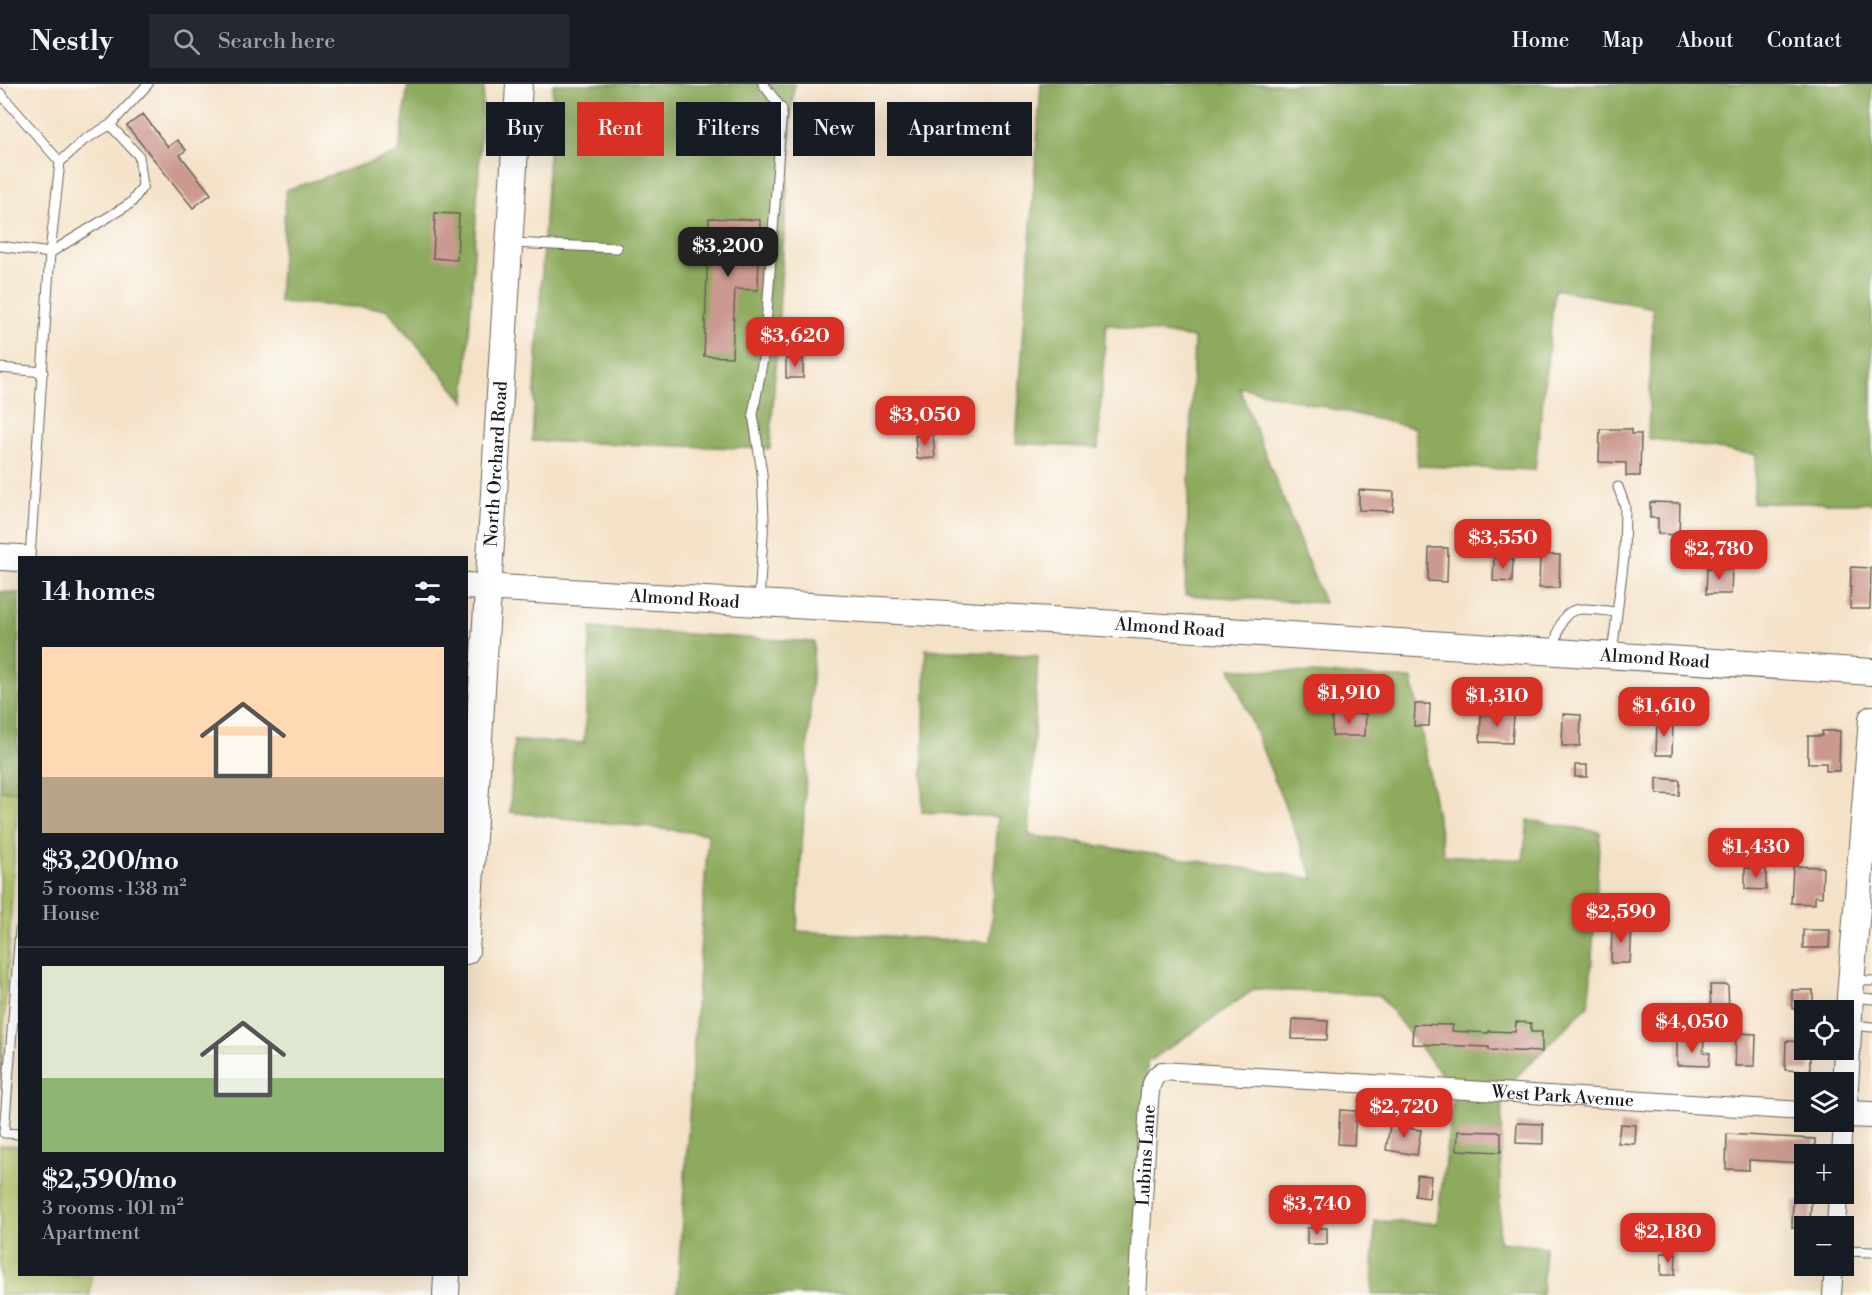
<!DOCTYPE html>
<meta charset="utf-8">
<style>
:root{--surface:#171b24;--page:#242831;--text:#f1f3f6;--muted:#9ea1a6;--line:#363941;--accent:#d93025}
body{margin:0;font-family:"Libre Bodoni",serif;background:var(--page);color:var(--text);height:100vh;display:flex;flex-direction:column;font-size:22px;white-space:nowrap}
*{box-sizing:border-box;margin:0}
p{font-size:20px;color:var(--muted)}
.icon{flex:none;width:33px;height:33px;fill:none;stroke:currentColor;stroke-width:2;stroke-linecap:round;stroke-linejoin:round}
.map{position:relative;flex:1;overflow:hidden}
.drawer{position:absolute;left:18px;top:472px;width:450px;height:720px;display:flex;flex-direction:column;background:var(--surface);border-radius:0px;box-shadow:0 6px 24px #0002}
.drawer>*{flex:none}
.top-card{position:absolute;left:486px;top:18px;width:570px;height:54px;display:flex;gap:12px}
.buttons{position:absolute;left:1794px;top:916px;display:grid;gap:12px}
.buttons a{display:grid;place-items:center;width:60px;height:60px;border-radius:0px;background:var(--surface);box-shadow:0 6px 24px #0002;font-size:30px}
.price{position:absolute;translate:-50% -51px;padding:0 14px;border-radius:12px;background:var(--accent);color:#fff;font-size:20px;line-height:39px;filter:drop-shadow(0 2px 3px #0008)}
.price::after{content:'';position:absolute;left:50%;top:36px;width:18px;height:14px;margin-left:-9px;background:inherit;clip-path:polygon(0 0,100% 0,50% 100%)}
.price.active{background:#222;color:#fff}
ul{padding:0;list-style:none}
li{display:grid;align-content:center;gap:12px;height:318px;padding:0 24px}
li+li{border-top:2px solid var(--line)}
li span{display:grid;place-items:center;height:186px;border-radius:0px;color:#555}
li>.icon{margin-inline-start:auto}
span .icon{width:108px;height:108px;fill:#fffc;stroke-width:1}
li b{font-size:26px}
h2{display:flex;justify-content:space-between;align-items:center;height:72px;padding:0 24px;font-size:26px}
.tag{padding:0 21px;border-radius:0px;background:var(--surface);box-shadow:0 6px 24px #0002;font-size:21px;line-height:54px}
.tag.active{background:var(--accent);color:#fff}
header{display:flex;align-items:center;gap:36px;box-sizing:border-box;height:84px;padding:0 30px;background:var(--surface);border-bottom:2px solid var(--line)}
header strong{font-size:28px}
nav{display:flex;gap:33px;margin-inline-start:auto;font-size:21px}
.search{width:420px;height:54px;background:var(--page);display:flex;align-items:center;gap:15px;box-sizing:border-box;padding:0 21px;border-radius:0px;color:var(--muted);font-size:22px}
.map>svg:first-child{display:block}
</style>
<header>
<strong>Nestly</strong>
<div class="search"><svg class="icon" aria-label="search" viewBox="0 0 24 24"><circle cx="10" cy="10" r="6"/><path d="M15 15l6 6"/></svg>Search here</div>
<nav><a>Home</a><a>Map</a><a>About</a><a>Contact</a></nav>
</header>
<div class="map">
<svg width="1872" height="1211" viewBox="0 0 1872 1211">
<rect width="100%" height="100%" fill="#fdfcf7"/>
<filter id="ink" filterUnits="userSpaceOnUse"><feTurbulence type="fractalNoise" baseFrequency=".0167" numOctaves="2"/><feDisplacementMap in="SourceGraphic" scale="12" xChannelSelector="R" yChannelSelector="G"/><feConvolveMatrix kernelMatrix="1 2 1 2 8 2 1 2 1" color-interpolation-filters="sRGB"/></filter>
<filter id="wash" filterUnits="userSpaceOnUse"><feTurbulence type="fractalNoise" baseFrequency=".008" numOctaves="4" result="noise"/><feDisplacementMap in="SourceGraphic" scale="24" xChannelSelector="R" yChannelSelector="G"/><feGaussianBlur stdDeviation="1.35" result="paint"/><feColorMatrix in="noise" values="0 0 0 0 0 0 0 0 0 0 0 0 0 0 0 0 0 1.4 0 .05"/><feComposite in="paint" operator="in"/></filter>
<g filter="url(#wash)">
<rect width="100%" height="100%" fill="#f4e2c8"/>
<path fill="#b2c569" stroke="#677042" stroke-width="1.5" d="M0,706l18,2 -18,297z
M0,1061l19,1 1,129h71l-1,20h-90z"/>
<path fill="#8daa5d" stroke="#54633c" stroke-width="1.5" d="M408,0h76l-19,318 -78,-93 -108,-7 7,-112 113,-37z
M553,0h241l-24,365 -238,-8z
M1041,0h831v419h-119l3,-48 -108,-17 5,-130 -98,-19 -20,181 -117,-4 -3,-38 -176,-41 85,216 -139,-8 9,-257 -88,-14 -8,124 -82,-5z
M0,508l19,1 -1,199 -18,-2z
M591,544l223,14 -17,289 193,11 8,-125 -76,-5 4,-163 112,7 -9,179 285,44 -84,-211 182,11 32,176 79,5 5,-40 72,12 -11,173 -87,86 -3,151 46,5 -3,48h-170l3,-74 62,2 17,-133 -75,-95 -124,-6 -108,74 -8,232h-462l31,-461 -198,-22 4,-71 70,2z"/>
<g id="blocks">
<path fill="#cb998f" d="M143,30l25,33 9,-7 9,10 -6,5 31,39 -18,14 -66,-82z
M435,129l24,1 -2,46 -24,-2z
M709,134l51,2 -2,70 -23,-1 -3,68 -28,-1z
M786,275h17v19h-17z
M1600,345h31v5h10l-1,42h-14v-13l-27,-1z
M933,350l2,24 -18,1 -2,-23z
M1359,406l35,2 -1,19 -34,-1z
M1650,418l30,1 -1,32 -21,-1v-16h-8z
M1429,464h19l-1,34 -19,-1z
M1540,470l20,1 -1,33h-20z
M1494,474l19,1 -1,23 -19,-1z
M1851,483l20,1 -1,41h-20z
M1707,484l25,1 -1,25h-25z
M1415,620h15l-1,22h-15z
M1332,629l34,1 -1,22h-33z
M1481,630l33,1 -2,28 -32,-1z
M1563,630l18,1 -1,31h-18z
M1657,637l16,1 -1,33h-16z
M1822,647h18l-1,40h-13v-8h-18v-27h14z
M1575,681h12v12h-12z
M1657,694l23,2 -1,15 -22,-1z
M1793,782l30,1 -1,30 -7,-1v8l-24,-1z
M1745,784l21,1v21l-21,-1z
M1612,841l20,1 -2,37h-19z
M1803,846h27l-1,18h-26z
M1710,901h18l1,28h-18z
M1792,906h21v19h-21z
M1293,935l35,2 -1,19 -35,-1z
M1516,938l15,1v9h11v20l-53,-2v-3l-77,-3 1,-20 40,1 -1,6 37,2v-2l26,1z
M1736,949l20,1 -1,32h-20z
M1677,956l27,1 -1,11 7,1 -1,13 -32,-1z
M1786,957l18,1v8h6v21l-25,-1z
M1340,1026l16,1 -2,34 -16,-1z
M1400,1037l12,2 -1,6 10,1 -4,25 -31,-5 4,-25 9,2z
M1517,1039l26,1v20l-27,-1z
M1620,1040l16,1 -1,19 -17,-1z
M1458,1047l43,1v20l-44,-2z
M1727,1050l88,5v16h-11v8l-55,-3v10l-23,-1z
M1417,1091l14,1 -2,22 -14,-2z
M1793,1117h18l-1,26 -18,1z
M1307,1144h20v16h-20z
M1661,1169h15l-1,22h-14z"/>
</g>
</g>
<g filter="url(#ink)">
<use href="#blocks" fill-opacity="0" stroke="#686158" stroke-width="1.5"/>
<g fill="none" stroke-linecap="round" stroke-linejoin="round">
<g stroke="#686158" stroke-width="11">
<path id="lane" d="M0,9l60,69
M110,41l38,-41
M512,159l105,5
M0,162l50,7 81,-50 12,-17 -4,-30 -29,-31 -26,15 -24,22 -10,91 -20,305
M0,284l43,4
M759,517l5,-82 -2,-46 -9,-59 11,-61 18,-244 -19,-25
M1554,566c9,-48 18,-43 63,-38
M1612,570l12,-97 1,-51 -7,-19
M20,846l-16,203 16,1
M1854,896l18,1
M1852,913l20,2
M1851,941l21,2
M1844,1167l28,1"/>
</g>
<g stroke="#686158" stroke-width="20">
<g id="street">
<path d="M1841,1071l2,-33"/>
<path d="M1836,1143l2,-33"/>
<path id="s1" d="M1137,1211l12,-192c1,-12 1,-25 13,-32l642,40"/>
<path d="M1832,1211l2,-29"/>
</g>
</g>
<g stroke="#686158" stroke-width="28">
<g id="secondary">
<path d="M0,473l20,1"/>
<path id="s2" d="M466,502l635,37 771,49"/>
<path id="s3" d="M466,867l53,-867"/>
<path d="M1844,1021l6,-108 22,-278"/>
<path d="M1844,1030l28,1"/>
<path d="M446,1211l1,-20"/>
</g>
</g>
<use href="#lane" stroke="#fff" stroke-width="9"/>
<use href="#street" stroke="#fff" stroke-width="18"/>
<use href="#secondary" stroke="#fff" stroke-width="26"/>
</g>
</g>
<g text-anchor="middle" dominant-baseline="central" stroke-width="6" stroke-linejoin="round" paint-order="stroke">
<g font-size="18" fill="#1c1c1c" stroke="#fdfcf7">
<text stroke="none"><textPath href="#s3" startOffset="488">North Orchard Road</textPath></text>
<text stroke="none"><textPath href="#s2" startOffset="219">Almond Road</textPath></text>
<text stroke="none"><textPath href="#s2" startOffset="705">Almond Road</textPath></text>
<text stroke="none"><textPath href="#s2" startOffset="1191">Almond Road</textPath></text>
<text stroke="none"><textPath href="#s1" startOffset="630">West Park Avenue</textPath></text>
<text stroke="none"><textPath href="#s1" startOffset="140">Lubins Lane</textPath></text>
</g>
</g>
</svg>
<div class="buttons">
<a><svg class="icon" aria-label="locate" viewBox="0 0 24 24"><circle cx="12" cy="12" r="6"/><path d="M12 2v4M12 18v4M2 12h4M18 12h4"/></svg></a>
<a><svg class="icon" aria-label="layers" viewBox="0 0 24 24"><path d="M12 4l9 5-9 5-9-5zM3 14l9 5 9-5"/></svg></a>
<a>+</a>
<a>−</a>
</div>
<b class="price active" style="left:728px;top:194px">$3,200</b>
<b class="price" style="left:795px;top:284px">$3,620</b>
<b class="price" style="left:925px;top:363px">$3,050</b>
<b class="price" style="left:1503px;top:486px">$3,550</b>
<b class="price" style="left:1719px;top:497px">$2,780</b>
<b class="price" style="left:1349px;top:641px">$1,910</b>
<b class="price" style="left:1497px;top:644px">$1,310</b>
<b class="price" style="left:1664px;top:654px">$1,610</b>
<b class="price" style="left:1756px;top:795px">$1,430</b>
<b class="price" style="left:1621px;top:860px">$2,590</b>
<b class="price" style="left:1692px;top:970px">$4,050</b>
<b class="price" style="left:1404px;top:1055px">$2,720</b>
<b class="price" style="left:1317px;top:1152px">$3,740</b>
<b class="price" style="left:1668px;top:1180px">$2,180</b>
<div class="top-card">
<a class="tag">Buy</a>
<a class="tag active">Rent</a>
<a class="tag">Filters</a>
<a class="tag">New</a>
<a class="tag">Apartment</a>
</div>
<section class="drawer">
<h2>14 homes<svg class="icon" aria-label="filters" viewBox="0 0 24 24"><path d="M4 7h16M4 17h16"/><circle cx="9" cy="7" r="2"/><circle cx="15" cy="17" r="2"/></svg></h2>
<ul>
<li><span style="background:linear-gradient(#ffd9b3 70%,#b9a48a 0)"><svg class="icon" aria-label="home" viewBox="0 0 24 24"><path d="M3 11l9-7 9 7M6 9v11h12V9"/></svg></span><div><b>$3,200/mo</b><p>5 rooms · 138 m²</p><p>House</p></div></li>
<li><span style="background:linear-gradient(#dfe7d0 60%,#8fb573 0)"><svg class="icon" aria-label="home" viewBox="0 0 24 24"><path d="M3 11l9-7 9 7M6 9v11h12V9"/></svg></span><div><b>$2,590/mo</b><p>3 rooms · 101 m²</p><p>Apartment</p></div></li>
</ul>
</section>
</div>
